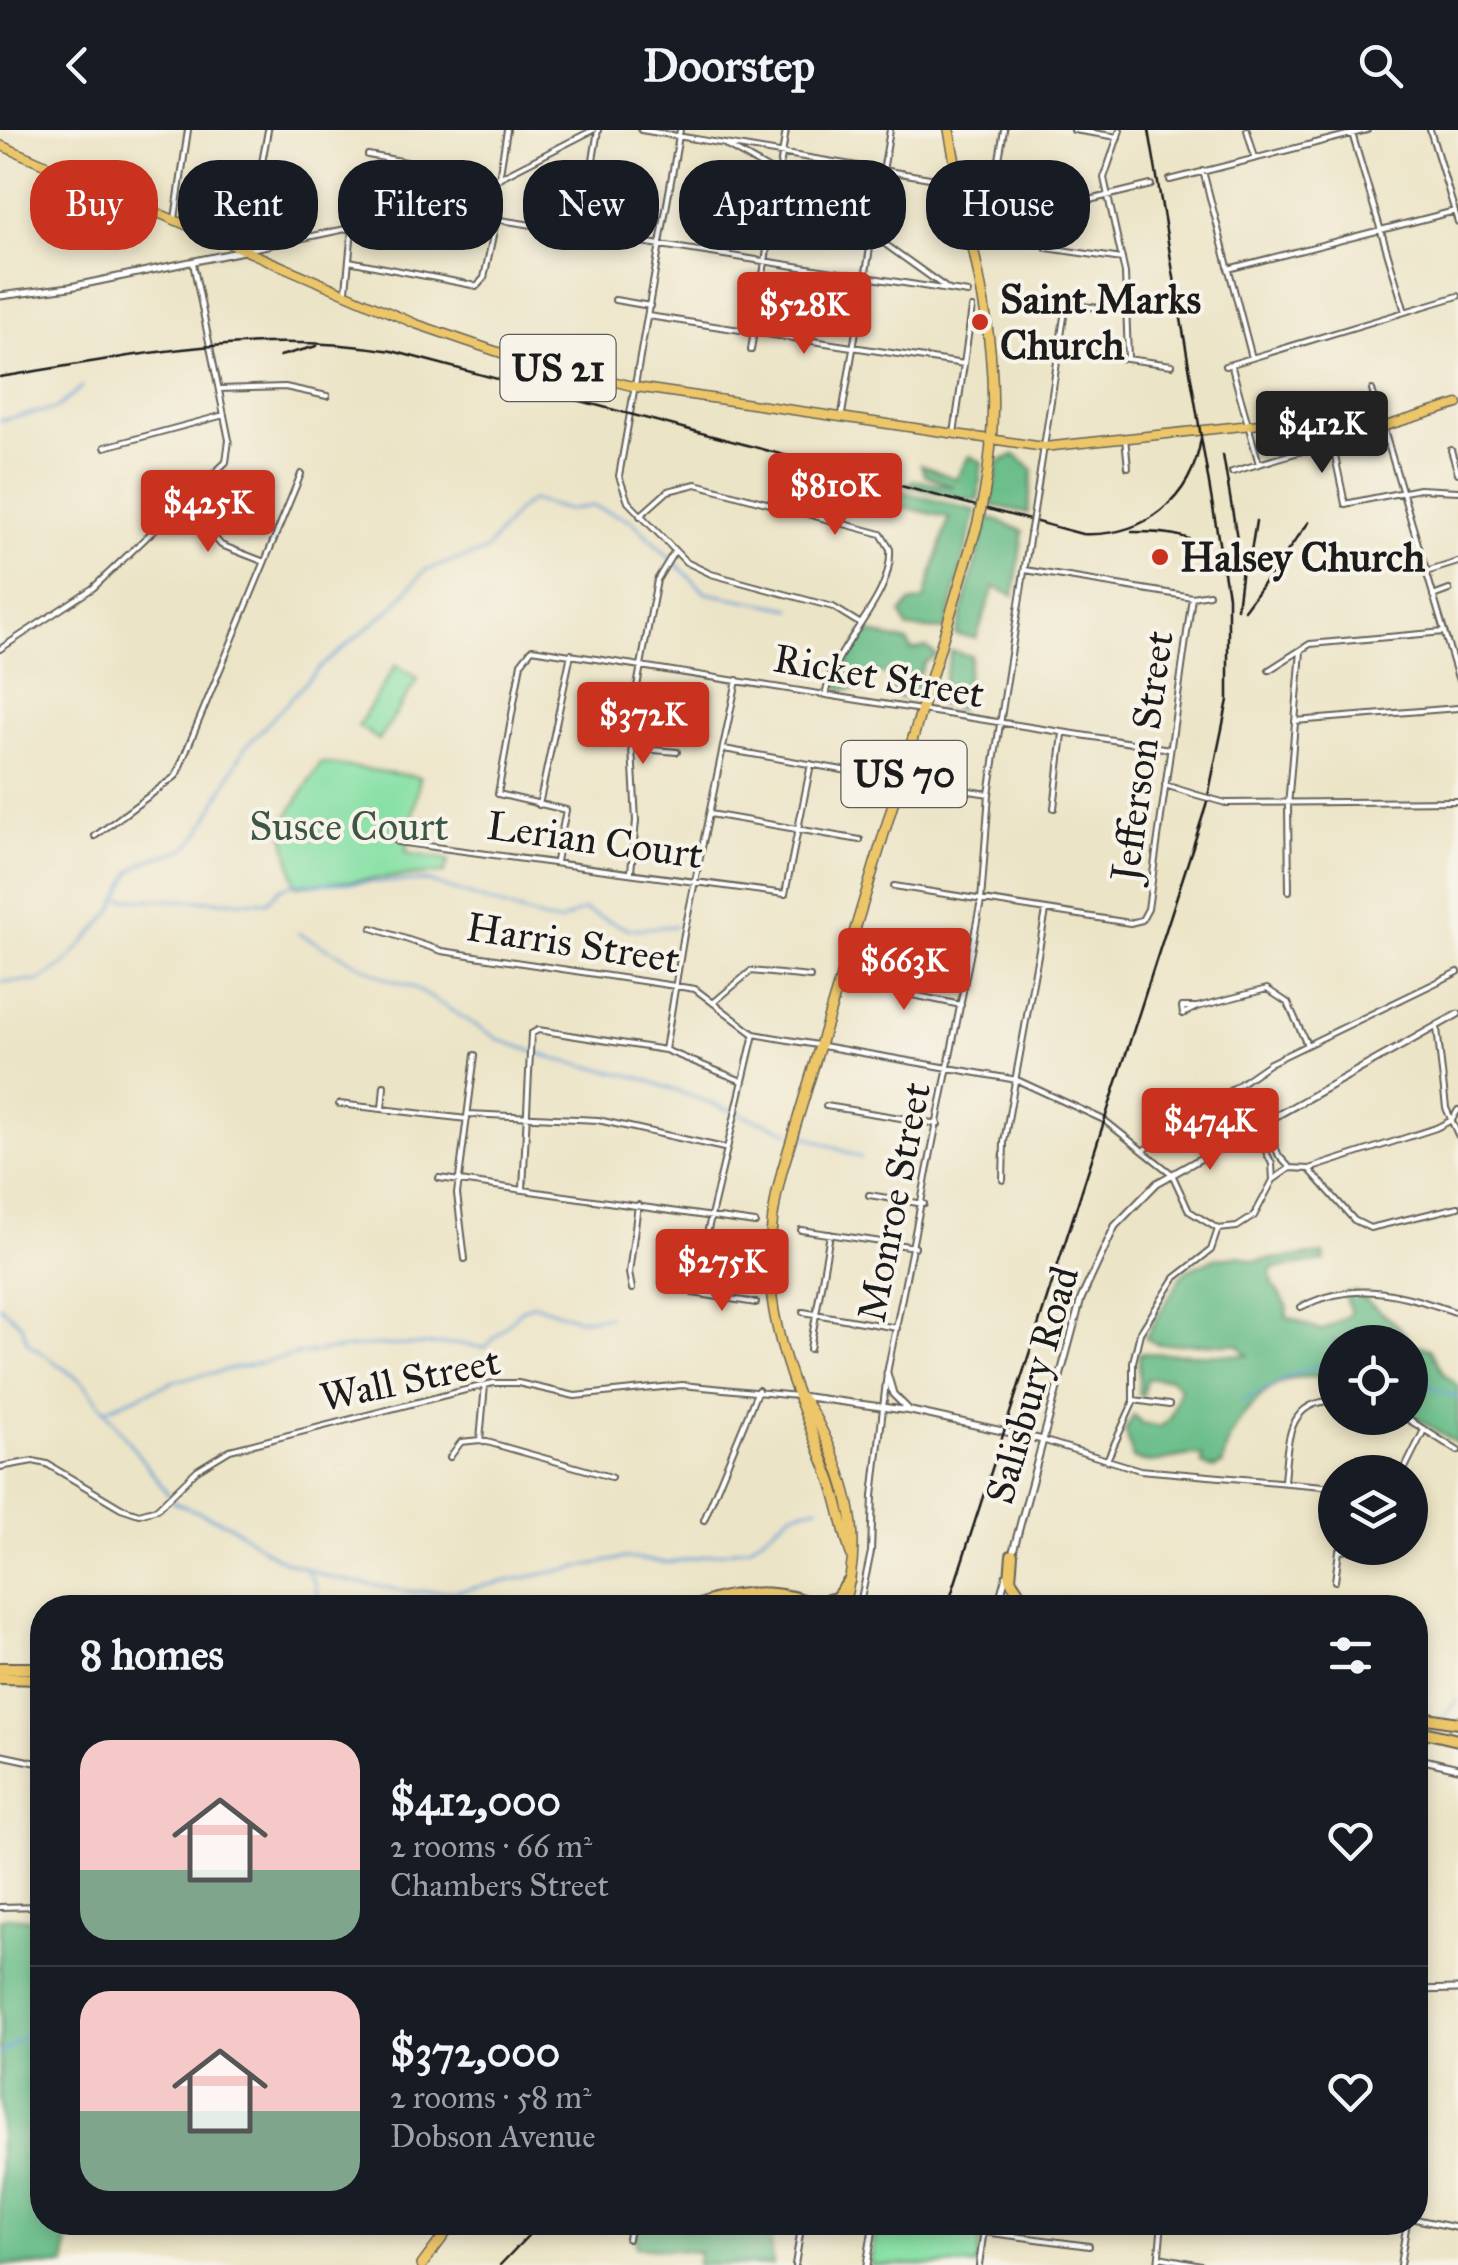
<!DOCTYPE html>
<meta charset="utf-8">
<style>
:root{--surface:#171b24;--page:#20242c;--text:#f1f3f6;--muted:#9ea1a6;--line:#363941;--accent:#c8321e}
body{margin:0;font-family:"IM FELL Great Primer",serif;background:var(--page);color:var(--text);height:100vh;display:flex;flex-direction:column;font-size:38px;white-space:nowrap}
*{box-sizing:border-box;margin:0}
p{font-size:32px;color:var(--muted)}
.icon{flex:none;width:55px;height:55px;fill:none;stroke:currentColor;stroke-width:2;stroke-linecap:round;stroke-linejoin:round}
.map{position:relative;flex:1;overflow:hidden}
.drawer{position:absolute;left:30px;top:1465px;width:1398px;height:640px;display:flex;flex-direction:column;background:var(--surface);border-radius:40px;box-shadow:0 5px 15px #0003}
.drawer>*{flex:none}
.hud{position:absolute;left:30px;top:30px;width:1400px;height:90px;display:flex;gap:20px}
.fabs{position:absolute;left:1318px;top:1195px;display:grid;gap:20px}
.fabs a{display:grid;place-items:center;width:110px;height:110px;border-radius:50%;background:var(--surface);box-shadow:0 5px 15px #0003;font-size:50px}
.price{position:absolute;translate:-50% -85px;padding:0 22px;border-radius:10px;background:var(--accent);color:#fff;font-size:32px;line-height:65px;filter:drop-shadow(0 2px 5px #0008)}
.price::after{content:'';position:absolute;left:50%;top:60px;width:30px;height:22px;margin-left:-15px;background:inherit;clip-path:polygon(0 0,100% 0,50% 100%)}
.price.on{background:#222;color:#fff}
ul{padding:0;list-style:none}
li{display:flex;align-items:center;gap:30px;height:250px;padding:0 50px}
li+li{border-top:2px solid var(--line)}
li span{display:grid;place-items:center;flex:none;width:280px;height:200px;border-radius:30px;color:#555}
li>.icon{margin-inline-start:auto}
span .icon{width:120px;height:120px;fill:#fffc;stroke-width:1}
li b{font-size:42px}
h2{display:flex;justify-content:space-between;align-items:center;height:120px;padding:0 50px;font-size:42px}
.pill{padding:0 35px;border-radius:40px;background:var(--surface);box-shadow:0 5px 15px #0003;font-size:35px;line-height:90px}
.pill.on{background:var(--accent);color:#fff}
header{display:flex;justify-content:space-between;align-items:center;height:130px;padding:0 50px;background:var(--surface);font-size:45px;font-weight:700}
.map>svg:first-child{display:block}
</style>
<header><svg class="icon" aria-label="back" viewBox="0 0 24 24"><path d="M15 5l-7 7 7 7"/></svg>Doorstep<svg class="icon" aria-label="search" viewBox="0 0 24 24"><circle cx="10" cy="10" r="6"/><path d="M15 15l6 6"/></svg></header>
<div class="map">
<svg width="1458" height="2135" viewBox="0 0 1458 2135">
<rect width="100%" height="100%" fill="#f7f3e8"/>
<filter id="ink" filterUnits="userSpaceOnUse"><feTurbulence type="fractalNoise" baseFrequency=".01" numOctaves="2"/><feDisplacementMap in="SourceGraphic" scale="20" xChannelSelector="R" yChannelSelector="G"/><feConvolveMatrix kernelMatrix="1 2 1 2 8 2 1 2 1" color-interpolation-filters="sRGB"/></filter>
<filter id="wash" filterUnits="userSpaceOnUse"><feTurbulence type="fractalNoise" baseFrequency=".0048" numOctaves="4" result="noise"/><feDisplacementMap in="SourceGraphic" scale="40" xChannelSelector="R" yChannelSelector="G"/><feGaussianBlur stdDeviation="2.25" result="paint"/><feColorMatrix in="noise" values="0 0 0 0 0 0 0 0 0 0 0 0 0 0 0 0 0 1.4 0 .05"/><feComposite in="paint" operator="in"/></filter>
<g filter="url(#wash)">
<rect width="100%" height="100%" fill="#ece4c6"/>
<path fill="#86e0a5" stroke="#517e60" stroke-width="2.5" d="M396,535l22,14 -39,61 -21,-14z
M321,633l99,14 -14,76 43,7 -5,13 -148,13 -14,-61z
M877,2093h105l-5,42h-107z"/>
<path fill="#6cbe8a" stroke="#446d53" stroke-width="2.5" d="M1015,325l18,15 -5,43 -37,-8 7,-43z
M969,326l13,6 -4,39 -70,-15 5,-6 41,7 -30,-13 -3,-9 35,14z
M842,346l134,35 -31,119 -38,-2 -6,-14 9,-11 14,-3 25,-82 -59,-14 -2,-6 -19,8 -8,-7 1,-11 -23,-4z
M988,387l35,14 -9,65 -20,-9 -18,51 -20,-3z
M864,501l44,11 3,8 15,-3 10,8 -12,8 -6,16 -11,-2 1,5 17,2 -5,15 -22,-1 -9,-15 6,-9 -19,-1 -14,15 -19,2 -7,-5z
M951,521l20,5 -12,55 -21,-6z
M1324,1124l1,7 -54,8 2,16 15,22 -2,9 35,15 30,-17 -6,-21 12,-1c19,19 41,29 55,52l18,5 14,25 14,12v58l-48,-30v-72h-75v35c-12,1 -29,-1 -40,1 -36,8 -69,52 -72,87l-10,4 -11,-5v-8c-27,-5 -42,15 -69,2l-8,-28 9,-15 8,8 18,4 10,-8 10,-32 -10,-9 -24,1 -3,16 -4,-1v-41l109,2 -11,-11h-80l-12,-6 39,-66 31,-14 25,-2 12,5z
M8,1787l34,3v302l26,1 -2,42h-66v-346z
M636,2093h140l-6,19 3,23h-76l2,-13 -63,-5z"/>
<g fill="none" stroke-linecap="round" stroke-linejoin="round">
<path stroke="#649fd4" stroke-width="2.5" d="M0,290l55,-11 27,-22
M122,769l145,3 14,-14 13,-4 133,-3 118,39 14,2 24,-12 46,19 46,-3
M298,803l87,45 28,9 87,53 58,20 80,17 152,55
M0,852l39,-1 25,-16 48,-54 20,-40 15,-10 38,-12 15,-16 44,-84 76,-82 71,-58 34,-39 60,-19 32,-40 15,-11 35,10 25,-4 39,14 75,73 86,16
M798,1003l63,25
M0,1176l21,18 7,19 56,40 90,119 56,23 47,33 51,19 83,15 46,-1 168,-33 43,5 82,-16 43,-35 26,-5
M1410,1249l48,19
M1242,1272l56,-30 37,-10
M104,1280l71,-29 126,-27 64,-8 96,-2 24,4 36,-38 13,-6 43,15 32,-2
M308,1443l7,10 5,25
M1442,1588l16,-18
M0,1924l42,-32"/>
</g>
</g>
<g filter="url(#ink)">
<g fill="none" stroke-linecap="round" stroke-linejoin="round">
<g stroke="#656258" stroke-width="8">
<path id="minor" d="M268,0l-22,120 190,-40 157,-80
M641,0l307,51
M680,0l-61,346 9,26 58,60 25,12 122,33 26,16
M1074,0l44,7
M1120,0l-16,48 21,95 3,86
M1247,0l8,28
M1351,0l54,182
M1430,0l28,92
M727,16l98,55 124,89
M368,25l131,24 8,-49
M1203,41l49,187
M1170,50l197,-50
M983,57l94,16 74,-18
M994,59l10,-59
M436,80l532,83
M175,89l13,-89
M581,103l17,-103
M1047,118l75,11
M349,131l128,25 7,-8 12,-57
M1228,139l227,-58
M346,160l6,-60
M1021,169l105,12
M615,170l35,6
M648,186l316,48
M751,220l35,-220
M1059,220l113,15
M1231,234l28,100
M1225,236l233,-70
M512,250l6,-22
M219,259l66,-2 42,9
M1372,260l86,288
M842,284l48,-284
M954,304l18,-126
M1125,308l3,29
M1332,312l13,62 74,-15 39,2
M105,317l119,-32
M1451,320l7,23
M1232,342l144,-43
M185,373l36,42 41,16
M1034,381l32,-207
M640,386l28,-25 28,-7 185,50 9,15c3,52 -55,93 -64,143
M1025,440l167,27 17,-3
M1426,442l32,-10
M1433,466l16,-6
M0,519l93,-61 133,-126 3,-22 -36,-177
M1269,540l41,-26 134,-12
M1295,591l163,-13
M623,595l5,1 -1,14
M614,607l13,3 5,8 45,4
M724,619l158,28
M1165,655l32,10
M937,656l52,8
M1226,673l232,-2
M539,675l32,-151
M1054,678l9,-74
M710,684l150,26
M95,706l81,-60 125,-302
M397,712l388,52 26,-130
M556,731l10,-51 -68,-16 23,-131 11,-14 638,100
M631,741l5,-50 -4,-73 4,-56 21,-112 17,-28
M894,756l236,37 12,-3 6,-11 44,-312
M1289,761l-1,-85 13,-155
M372,798l70,23 253,38 59,45 263,46 87,40 68,54 17,37 29,18 19,-2 17,-11 19,-36 17,-12
M873,821l30,4 -6,35
M855,853l106,22
M713,873l38,-32 59,6
M1182,877h15l-14,7z
M1197,877l70,-18 21,14 19,42
M1437,898l9,80 12,27
M754,904l-61,259 63,10
M665,920l19,-116 53,-254
M339,974l128,15
M826,976l112,18
M382,979l2,-23
M468,984l130,6 126,28
M1265,993l14,33 11,12
M1255,999l17,35 1,16
M1143,1021l127,-88 188,-91
M1290,1038l19,1 127,-41 16,-8 6,-10
M1310,1040l44,50 16,8 88,-21
M439,1048l316,45
M1003,1050l1,-38 42,-231
M523,1059l8,-155 7,-4 127,20 77,31
M869,1065l55,9
M801,1100l114,17
M465,1129l-8,-65 18,-139
M632,1159l-3,-16 9,-68
M1301,1177c57,-28 100,-13 157,6
M803,1182l94,16
M810,1219l20,-115
M1134,1270l35,5
M1406,1288l52,33
M480,1310l5,-55
M1045,1311l95,29 195,17
M450,1327l11,-15 19,-2 131,37
M1107,1330l26,-57v-41l7,-29 35,-55 36,-28 7,-21
M0,1337l33,-6 14,3 74,44 18,6 18,-5 40,-39 33,-20 263,-67h25l57,13 107,-11 115,11
M1403,1342l21,-42
M1284,1351c4,-38 2,-81 51,-80
M704,1390l54,-130
M1335,1451l4,-30 45,-3
M859,1478l12,-56 2,-56 14,-123 94,-472 8,-107 41,-260
M0,1625l42,9
M0,1777l42,-1
M1415,2089l43,9
M984,2102l105,14
M628,2109l3,-17
M1159,2127l42,8
M795,2135l7,-43
M979,2135l6,-43
M1158,2135l4,-43
M1400,2135l7,-43"/>
</g>
<g stroke="#656258" stroke-width="9">
<path id="tertiary" d="M0,166l70,-9 173,-36
M887,1243l6,21 15,15
M800,1266l111,15 132,29
M1012,1425l69,-256 34,-73 42,-43 301,-169
M997,1478l9,-32
M1415,1628l43,10
M1415,1860l43,-1
M867,2135l7,-43"/>
</g>
<g stroke="#656258" stroke-width="11">
<path id="primary" d="M0,15l416,179 88,30 132,33 408,60 273,-29 65,9 76,-23"/>
</g>
<g stroke="#656258" stroke-width="12">
<path id="trunk" d="M949,0c23,132 61,227 35,365
M802,1268c11,12 17,27 24,41 26,56 37,109 16,169
M851,1424c-9,-26 -12,-54 -23,-81 -43,-112 -78,-179 -46,-302l195,-645
M422,2135l32,-43"/>
</g>
<g stroke="#656258" stroke-width="14">
<path id="motorway" d="M1012,1425l-2,24 19,29
M999,1470l24,5
M815,1473l21,-5 13,-17
M693,1478c40,-19 90,-20 129,0
M740,1478h28
M0,1538h42
M0,1548l42,1
M1415,1586l43,7
M1415,1600l43,10"/>
</g>
<use href="#minor" stroke="#fff" stroke-width="4"/>
<use href="#tertiary" stroke="#fff" stroke-width="5"/>
<use href="#primary" stroke="#ecc669" stroke-width="8"/>
<use href="#trunk" stroke="#ecc669" stroke-width="9"/>
<use href="#motorway" stroke="#ecc669" stroke-width="10"/>
<path stroke="#1c1c1c" stroke-width="2.5" d="M280,226l37,-10
M0,247c136,-22 254,-48 392,-26l690,183c62,3 110,-34 119,-96
M1223,325l19,113 -5,40
M1132,402c37,0 71,1 90,38
M1248,440l8,-49
M1244,480l65,-88
M947,1478l259,-802 22,-106v-104l-79,-466
M132,2092l1,3
M500,2135l41,-43"/>
<g stroke="#656258" stroke-width="8" stroke-linecap="butt">
<path id="minor-bridge" d="M1030,404l4,-23
M1197,665l29,8"/>
</g>
<g stroke="#656258" stroke-width="12" stroke-linecap="butt">
<path id="trunk-bridge" d="M977,396l7,-31"/>
</g>
<use href="#minor-bridge" stroke="#fff" stroke-width="4"/>
<use href="#trunk-bridge" stroke="#ecc669" stroke-width="9"/>
</g>
</g>
<g fill="#c8321e" stroke="#f7f3e8" stroke-width="4">
<circle cx="980" cy="192" r="10"/>
<circle cx="1160" cy="427" r="10"/>
</g>
<g text-anchor="middle" dominant-baseline="central" stroke-width="8" stroke-linejoin="round" paint-order="stroke">
<g fill="#f7f3e8" stroke="#5e5c59" stroke-width="2.5">
<rect x="500.5" y="205" width="115" height="66" rx="8"/>
<rect x="841.5" y="611" width="125" height="66" rx="8"/>
</g>
<g font-size="38" font-weight="bold" fill="#1c1c1c">
<text x="558" y="238">US 21</text>
<text x="904" y="644">US 70</text>
</g>
<g font-size="40" font-weight="bold" fill="#1c1c1c" stroke="#f7f3e8" text-anchor="start">
<text x="1000" y="169">Saint Marks<tspan x="1000" dy="46">Church</tspan></text>
<text x="1180" y="427">Halsey Church</text>
</g>
<g font-size="40" fill="#1c1c1c" stroke="#f7f3e8">
<text transform="translate(879 546) rotate(10)">Ricket Street</text>
<text transform="translate(1142 626) rotate(-82)">Jefferson Street</text>
<text transform="translate(595 710) rotate(8)">Lerian Court</text>
<text transform="translate(573 813) rotate(9)">Harris Street</text>
<text transform="translate(894 1072) rotate(-79)">Monroe Street</text>
<text transform="translate(410 1249) rotate(-12)">Wall Street</text>
<text transform="translate(1032 1255) rotate(-74)">Salisbury Road</text>
</g>
<g font-size="40" fill="#3c5745" stroke="#f7f3e8">
<text x="349" y="696">Susce Court</text>
</g>
</g>
</svg>
<div class="fabs">
<a><svg class="icon" aria-label="locate" viewBox="0 0 24 24"><circle cx="12" cy="12" r="6"/><path d="M12 2v4M12 18v4M2 12h4M18 12h4"/></svg></a>
<a><svg class="icon" aria-label="layers" viewBox="0 0 24 24"><path d="M12 4l9 5-9 5-9-5zM3 14l9 5 9-5"/></svg></a>
</div>
<b class="price" style="left:804px;top:227px">$528K</b>
<b class="price on" style="left:1322px;top:346px">$412K</b>
<b class="price" style="left:835px;top:408px">$810K</b>
<b class="price" style="left:208px;top:425px">$425K</b>
<b class="price" style="left:643px;top:637px">$372K</b>
<b class="price" style="left:904px;top:883px">$663K</b>
<b class="price" style="left:1210px;top:1043px">$474K</b>
<b class="price" style="left:722px;top:1184px">$275K</b>
<div class="hud">
<a class="pill on">Buy</a>
<a class="pill">Rent</a>
<a class="pill">Filters</a>
<a class="pill">New</a>
<a class="pill">Apartment</a>
<a class="pill">House</a>
</div>
<section class="drawer">
<h2>8 homes<svg class="icon" aria-label="filters" viewBox="0 0 24 24"><path d="M4 7h16M4 17h16"/><circle cx="9" cy="7" r="2"/><circle cx="15" cy="17" r="2"/></svg></h2>
<ul>
<li><span style="background:linear-gradient(#f6c9c9 65%,#7fa58c 0)"><svg class="icon" aria-label="home" viewBox="0 0 24 24"><path d="M3 11l9-7 9 7M6 9v11h12V9"/></svg></span><div><b>$412,000</b><p>2 rooms · 66 m²</p><p>Chambers Street</p></div><svg class="icon" aria-label="heart" viewBox="0 0 24 24"><path d="M12 20l-8-8c-3-5 5-10 8-4 3-6 11-1 8 4z"/></svg></li>
<li><span style="background:linear-gradient(#f6c9c9 60%,#7fa58c 0)"><svg class="icon" aria-label="home" viewBox="0 0 24 24"><path d="M3 11l9-7 9 7M6 9v11h12V9"/></svg></span><div><b>$372,000</b><p>2 rooms · 58 m²</p><p>Dobson Avenue</p></div><svg class="icon" aria-label="heart" viewBox="0 0 24 24"><path d="M12 20l-8-8c-3-5 5-10 8-4 3-6 11-1 8 4z"/></svg></li>
</ul>
</section>
</div>
